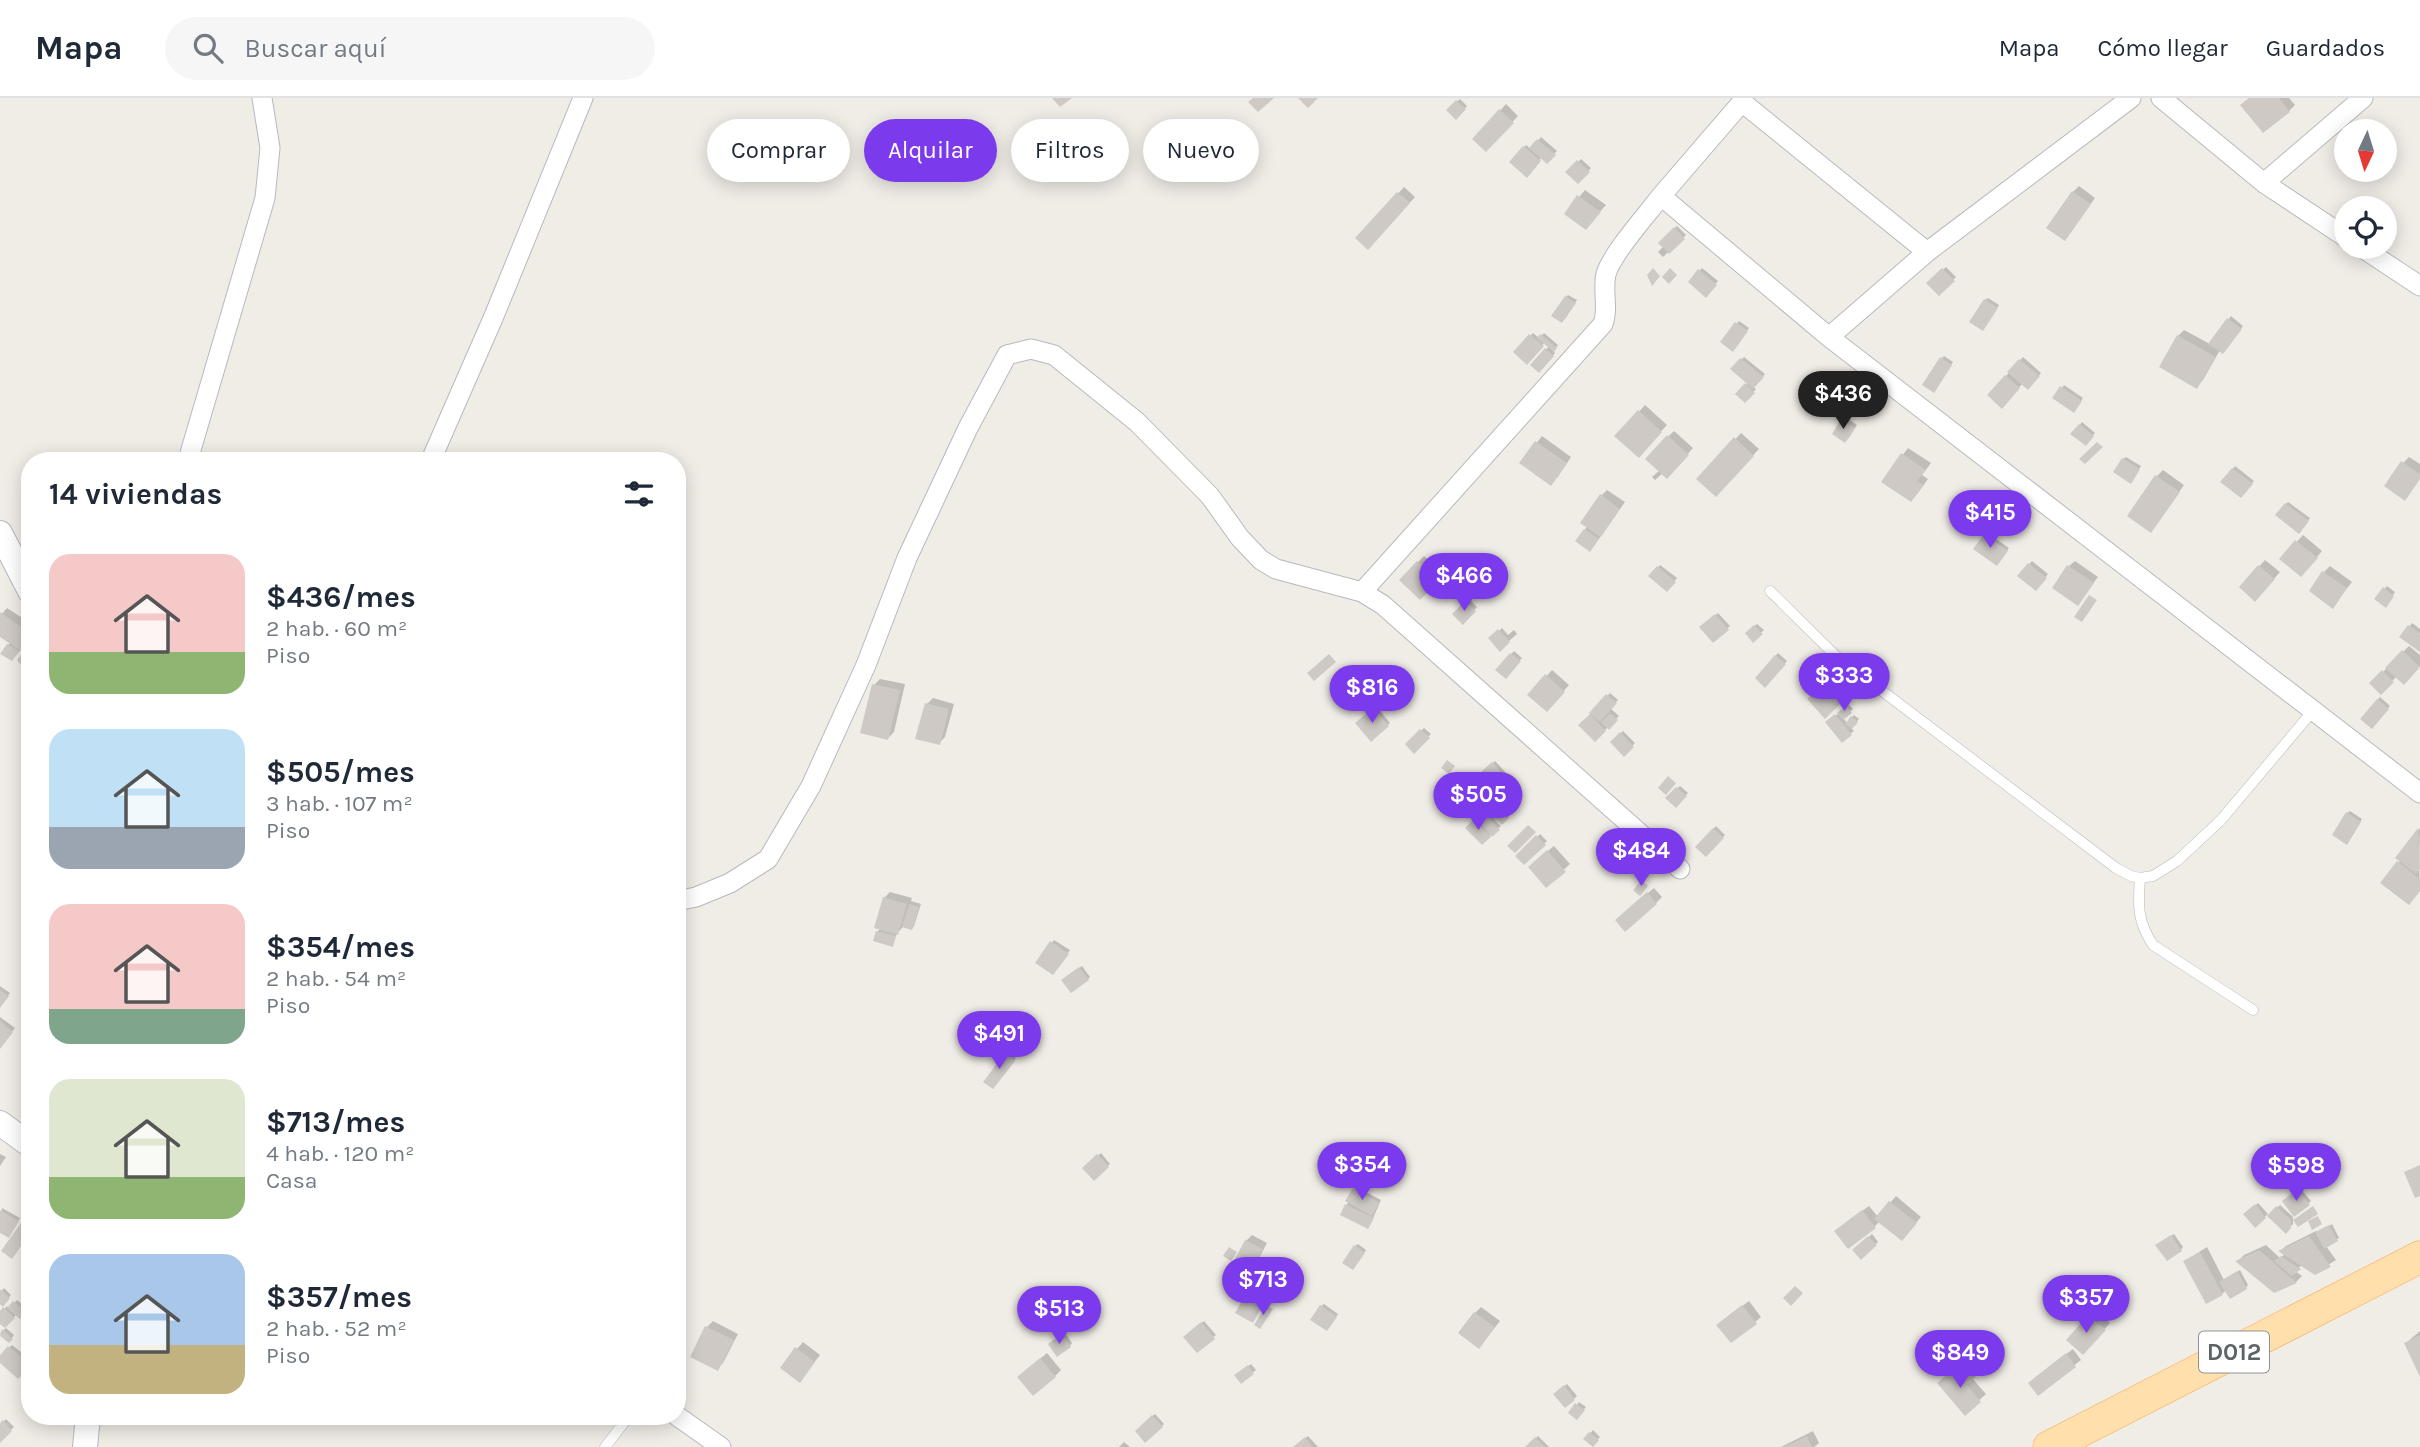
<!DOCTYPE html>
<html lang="es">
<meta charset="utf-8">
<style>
:root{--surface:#fff;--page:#f6f6f7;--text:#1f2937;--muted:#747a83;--line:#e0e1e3;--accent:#7c3aed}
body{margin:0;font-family:Karla,sans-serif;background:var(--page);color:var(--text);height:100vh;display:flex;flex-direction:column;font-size:26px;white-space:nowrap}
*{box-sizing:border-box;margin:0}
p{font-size:23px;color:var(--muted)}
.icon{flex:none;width:38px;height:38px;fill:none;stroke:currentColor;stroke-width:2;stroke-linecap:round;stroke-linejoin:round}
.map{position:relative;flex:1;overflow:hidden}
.details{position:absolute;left:21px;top:354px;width:665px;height:973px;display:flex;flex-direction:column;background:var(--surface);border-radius:28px;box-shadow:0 4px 18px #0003}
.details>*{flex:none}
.guide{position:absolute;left:707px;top:21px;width:665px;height:63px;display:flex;gap:14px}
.needle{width:46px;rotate:184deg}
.fabs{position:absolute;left:2334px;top:21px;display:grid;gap:14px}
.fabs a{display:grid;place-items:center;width:63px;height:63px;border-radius:50%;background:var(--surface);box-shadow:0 4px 18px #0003;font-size:35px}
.price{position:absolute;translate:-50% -60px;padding:0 16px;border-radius:24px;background:var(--accent);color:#fff;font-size:23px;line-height:46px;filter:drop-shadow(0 2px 4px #0008)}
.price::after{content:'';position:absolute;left:50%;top:42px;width:21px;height:16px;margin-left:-10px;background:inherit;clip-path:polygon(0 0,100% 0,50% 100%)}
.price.on{background:#222;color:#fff}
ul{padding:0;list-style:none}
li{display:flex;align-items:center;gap:21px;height:175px;padding:0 28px}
li span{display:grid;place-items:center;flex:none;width:196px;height:140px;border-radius:21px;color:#555}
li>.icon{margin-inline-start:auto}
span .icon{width:84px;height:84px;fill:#fffc;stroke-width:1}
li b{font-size:30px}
h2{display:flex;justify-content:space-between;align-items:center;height:84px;padding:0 28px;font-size:30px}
.chip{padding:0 24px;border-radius:32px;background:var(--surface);box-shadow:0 4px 18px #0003;font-size:24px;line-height:63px}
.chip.on{background:var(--accent);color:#fff}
header{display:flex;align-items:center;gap:42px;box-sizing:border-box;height:98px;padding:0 35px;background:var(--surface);border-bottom:2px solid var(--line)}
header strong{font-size:33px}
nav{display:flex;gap:38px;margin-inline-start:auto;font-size:24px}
.search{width:490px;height:63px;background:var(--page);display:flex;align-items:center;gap:18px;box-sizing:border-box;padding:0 24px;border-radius:38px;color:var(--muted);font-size:26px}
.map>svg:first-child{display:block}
</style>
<header>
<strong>Mapa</strong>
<div class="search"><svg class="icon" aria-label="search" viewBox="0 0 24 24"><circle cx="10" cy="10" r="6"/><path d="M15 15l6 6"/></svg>Buscar aquí</div>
<nav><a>Mapa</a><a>Cómo llegar</a><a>Guardados</a></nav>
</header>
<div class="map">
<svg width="2420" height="1349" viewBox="0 0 2420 1349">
<rect width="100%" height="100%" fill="#f0ece6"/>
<path fill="#0003" d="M2250,0h39l6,7 -6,6z
M1460,1l7,7 -11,12 -8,-8z
M1506,6l12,12 -32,34 -12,-11z
M1541,39l16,14 -10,10 -5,-4 -15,18 -16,-13 15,-17 5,4z
M1581,61l10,9 -13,14 -10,-10z
M2079,88l16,12 -25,35 3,-41z
M1404,89l11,10 -41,45 -16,-4z
M1585,92l21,15 -21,23 -19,-15z
M1677,128l9,9 -23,22 -5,-5 6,-6 -4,-3z
M1946,169l10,10 -17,17 -10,-11z
M1702,170l16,13 -12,14 -16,-13z
M1568,197l9,5 -12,19 1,-22z
M1988,200l11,7 -14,21v-26z
M2231,218l12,10 -18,24h-5l-17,30 -6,6 -19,-50 6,-6 26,14z
M1739,223l10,7 -14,19 -12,-5z
M1533,235l6,5 5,-5 14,12 -5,6 2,2 -16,18 -7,-6 17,-19 -4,-4 -18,20 -12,-10z
M1944,258l9,6 -17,27 6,-31z
M1744,259l21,17 -12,13 3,2 -11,12 -7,-7 11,-12 -16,-13z
M2023,259l18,16 -13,14 -5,-4 -21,23 4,-30z
M2064,287l19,13 -7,10 -14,-20z
M1645,307l22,20 -28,30 -22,-19z
M1845,319l12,8 -9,14 -14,-5z
M2082,324l13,11 -9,11 -13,-10z
M1674,333l19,17 -20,23 -10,2 -8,7 -3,-3 8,-7 8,-33z
M1741,335l18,16 -43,46 -17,-16z
M1542,338l29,21 -14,21 -36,-15z
M1908,350l23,15 -9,12 6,4 -11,15 -34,-13z
M2126,359l15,9 -8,13 -10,-20z
M2409,359l11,7v15l-17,-16z
M2235,368l19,15 -13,15 -18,-14z
M2163,372l21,15 -33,46 6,-55z
M1607,392l18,12 -32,45 -8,-17 16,-34z
M2288,404l22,16 -8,11 -16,-25z
M1988,435l21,15 -10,14 -14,-27z
M2303,437l19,16 -15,18 -25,-11z
M1424,458l20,18 -24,24 -19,-18z
M2265,462l15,12 -19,22 -20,-7z
M2032,463l16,13 -12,14 -16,-13z
M2075,463l23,16 -20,26 -9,-37z
M1660,467l17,13 -10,12 -16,-14z
M2330,468l22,16 -19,24 -9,-34z
M2387,488l8,6 -7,11 -12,-5z
M1469,501l8,8 -14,15 -8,-8z
M7,510l23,15v15l-15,19 -7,-12 3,-3 -11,-7v-19z
M1718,515l12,13 -17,15 -11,-13z
M2412,525l8,6v21l-9,-6 -2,2 11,9v11l-16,17 -7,-7 -16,16 -9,-9 39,-39 -9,-7z
M1757,526l7,6 -11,10 -6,-7z
M1502,530l6,7 6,-5 3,4 -17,15 -9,-10z
M1514,553l8,7 -17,19 -8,-7z
M1778,555l9,8 -22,24 -8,-7z
M1357,570l12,12 -8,8 -12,-11z
M1552,572l17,15 -22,25 -17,-15z
M1834,578l15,17 -24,23 -16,-17z
M880,581l25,5 -11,48 -6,6 -14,-53z
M1610,595l8,7 -8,8 9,8 -24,24 -14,-15z
M2380,599l10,9 -18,20 -10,-7z
M933,600l21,6 -9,33 -6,6 -12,-39z
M1849,607l4,4 -10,9 4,5 7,-8 5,4 -8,9 3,3 -12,9 -14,-18z
M1377,609l13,16 -19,16 -13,-16z
M1424,630l7,6 -17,17 -7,-7z
M1623,633l12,12 -11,11 -12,-12z
M1495,663l14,15 -23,22 -12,-11 11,-11 -3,-3z
M1680,688l8,7 -12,13 -8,-8z
M1495,703l15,14 -8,8 -6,-5 -1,2 6,6 -19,17 -15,-15 10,-10 2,2z
M2350,713l12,8 -13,21 -2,-27z
M1716,728l9,9 -19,20 -9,-8z
M2420,730l-1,40 1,22 -22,-27 3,-3 -4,-3z
M1540,736l7,7 -23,22 -6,-7z
M1554,748l16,18 -24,22 -10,-25z
M1654,790l8,9 -6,6 -33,11z
M890,794l22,6 -1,3 10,3 -7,22 -2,3 -8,-3 -7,7 -5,12 -15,-13 4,-4 3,-30z
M1054,842l16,10 -15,20 -17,-8z
M1082,868l8,11 -2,2 -22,-1z
M0,888l10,7 -10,13z
M0,919l15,11 -15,19z
M1009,954l7,6 -20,27 10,-31z
M1101,1055l9,11 -16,14 -9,-10z
M0,1056l6,3 -6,9z
M1356,1089l25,13 -11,25 -28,-11z
M2300,1090l11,13 -3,3 -21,-5z
M1896,1098l25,21 -14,16 -27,-12 -6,6 -31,-2 26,-19 9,11z
M2258,1105l10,11 -13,11 -10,-11z
M2280,1107l13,12v7l-7,7 -17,-15z
M2,1110l18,10 -9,15 -11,-2z
M2332,1126l7,14 -13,8 10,14 -21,13 -13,-8 -7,6 7,5 -6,6 -22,9 -36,-30 6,-6 22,-10 14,13 5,-4 -5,-3 6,-5 30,-15 1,2z
M1872,1136l6,8 -17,15 -6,-7z
M2174,1136l9,13 -2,3 -21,-7z
M1252,1137l15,8 -16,30 -6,6 -15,-8 16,-30z
M1358,1146l8,6 -11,16v-20z
M2207,1149l17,33 16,-10 8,15 -2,3 -20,2 -4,4 -37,-33z
M4,1190l7,7 -8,9 -3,-2v-9z
M1250,1194l15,9 -10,17 -17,-6z
M17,1202l10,8 -7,8 -3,-2 -12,12 -5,-5v-8l7,-7 2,3z
M1749,1203l12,16 -6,5 -30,-3z
M1324,1206l14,10 -9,13 -8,-21z
M1481,1209l19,14 -15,19 -10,-27z
M2096,1212l14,13 -27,30 -15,-14z
M713,1223l25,13 -15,29 -6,6 -10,-42z
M1204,1223l12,14 -19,16 -11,-14z
M6,1230l8,7 -5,6 -9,-8z
M2420,1233v42l-14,-30z
M1065,1235l7,10 -2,3 -17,-4z
M803,1244l17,13 -15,19 -23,-7z
M12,1247l18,14v7l-30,-5v-4z
M2073,1251l8,11 -43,34 -2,-17z
M1047,1255l14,17 -6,6 -30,-5z
M1965,1263l8,9 4,-3 3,3 -8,8 14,16 -21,19 -20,-36z
M1251,1266l5,6 -15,11 -2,-8z
M1567,1286l10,12 -12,10 -10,-12z
M1579,1304l7,5 -7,8 -8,-2z
M1155,1316l9,10 -18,17 -9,-10z
M6,1321l8,8 -14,13v-15z
M1593,1332l7,7 -8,8 -7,-6z
M1813,1333l6,12 -5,4h-33z
M1308,1338l10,11h-23z
M1538,1338l11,11h-22z
M1124,1344l6,5h-11z"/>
<path fill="#cec9c5" d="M1052,0h20l-12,9z
M1253,0h21l-16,14 -10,-10z
M1298,0h20l-10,10z
M2249,0h30l11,14 -27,21 -23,-28z
M1456,2l10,9 -10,11 -10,-10z
M1499,11l15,14 -28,29 -14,-13z
M1537,41l19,16 -9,9 -18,-16z
M1523,48l18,15 -14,17 -18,-16z
M1577,62l13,12 -12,12 -13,-12z
M2072,93l19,13 -26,37 -19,-13z
M1397,94l13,11 -42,47 -13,-12z
M1577,97l24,17 -15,18 -22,-16z
M1674,129l11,12 -16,15 -11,-11z
M1653,170l7,8 -8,10 -5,-11z
M1670,170l7,7 -8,9 -7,-7z
M1942,170l13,13 -16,15 -13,-13z
M1698,171l19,16 -11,13 -18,-16z
M1565,198l11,7 -14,20 -11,-7z
M1984,201l14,9 -15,23 -14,-9z
M2227,220l15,11 -19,25 -15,-10z
M1735,224l13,9 -15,21 -13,-10z
M1529,236l15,12 -17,19 -14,-13z
M1540,236l17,14 -3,4 -17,-14z
M2177,237l39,22 -19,32 -38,-22z
M1545,250l9,8 -15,17 -9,-8z
M1940,259l12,8 -18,28 -12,-8z
M1740,260l24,19 -11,12 -23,-20z
M2019,261l21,17 -12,14 -21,-18z
M2005,277l15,13 -18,21 -15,-14z
M1745,285l10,10 -10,10 -10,-9z
M2060,288l22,15 -8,12 -22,-15z
M1638,312l24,22 -23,26 -25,-22z
M1841,321l14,9 -10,15 -13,-9z
M2079,326l15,12 -8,10 -16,-12z
M1667,337l22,20 -22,24 -22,-20z
M1734,339l20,19 -38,41 -20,-18z
M1535,343l32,22 -16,23 -32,-23z
M2097,344l6,5 -18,17 -6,-5z
M1901,355l25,17 -9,11 7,4 -13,17 -30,-20z
M2122,360l18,11 -9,15 -18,-12z
M2401,363l19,13v5l-15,22 -21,-15z
M2232,370l21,16 -12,14 -21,-16z
M2155,377l25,17 -29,41 -24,-17z
M1600,396l20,15 -19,28 -21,-14z
M2285,405l24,18 -10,13 -24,-19z
M1584,431l15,10 -9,13 -15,-11z
M1984,436l24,17 -11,15 -24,-17z
M2295,442l23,18 -17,19 -22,-18z
M1417,463l22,20 -19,19 -21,-20z
M2028,465l19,15 -11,13 -19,-15z
M2067,467l27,18 -16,23 -26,-18z
M2258,467l17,14 -20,23 -16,-15z
M1657,468l19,16 -9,10 -19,-16z
M2322,473l25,17 -14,21 -24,-18z
M2383,489l11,9 -8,12 -12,-9z
M2089,497l8,5 -15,22 -8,-5z
M1465,503l11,10 -13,14 -11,-11z
M0,514l30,21v5l-9,13 -21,-14z
M1715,516l14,16 -16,13 -14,-16z
M1754,527l9,9 -10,9 -8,-10z
M2408,527l12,8v19l-21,-15z
M1498,531l12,13 -10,10 -12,-14z
M30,544v16l-10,6 -3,-4z
M7,546l12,7 -7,10 -12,-7z
M2402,552l18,17 -16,18 -19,-17z
M1510,555l11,8 -15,18 -11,-9z
M1329,556l7,8 -22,19 -7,-8z
M1775,557l11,9 -21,24 -10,-10z
M1354,571l14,14 -7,7 -15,-13z
M2382,572l12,12 -13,13 -12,-12z
M1545,576l20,18 -18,20 -20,-17z
M1827,583l17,19 -19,19 -18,-20z
M872,586l28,6 -12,50 -28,-7z
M1606,596l11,9 -17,19 -11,-9z
M2377,601l12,10 -17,20 -12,-10z
M925,605l24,6 -9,36 -25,-6z
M1846,608l6,7 -9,7 -6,-7z
M1373,610l16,18 -18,16 -16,-19z
M1610,615l8,7 -9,10 -8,-8z
M1590,616l16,17 -11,11 -17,-17z
M1835,616l17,21 -10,8 -17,-21z
M1851,618l7,6 -6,7 -7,-5z
M1420,631l10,9 -16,16 -9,-10z
M1620,634l14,15 -10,10 -14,-15z
M1447,662l8,6 -6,8 -8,-6z
M1492,664l15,17 -11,11 -16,-17z
M1668,678l8,7 -10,12 -8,-7z
M1481,680l14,13 -9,10 -14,-14z
M1676,689l11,9 -11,12 -11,-10z
M1491,704l18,16 -7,7 -17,-15z
M2346,714l15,10 -14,23 -15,-10z
M1484,715l16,17 -8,7 -15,-17z
M1474,721l17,18 -9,8 -17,-17z
M1528,727l8,7 -21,21 -8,-7z
M1713,730l11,10 -18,19 -11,-10z
M2418,730l2,41 -4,5 -21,-16z
M1536,737l10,10 -22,20 -9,-9z
M1547,752l19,22 -20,16 -18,-21z
M2397,763l23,18v12l-11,14 -29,-22z
M1642,782l6,6 -8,10 -7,-6z
M1647,794l10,12 -32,28 -10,-12z
M883,799l24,7 -9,31 -24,-7z
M909,806l10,3 -7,23 -10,-3z
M876,833l20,5 -3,11 -20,-6z
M1050,843l19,13 -16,21 -18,-12z
M1079,869l10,13 -18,13 -10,-13z
M0,892l9,6 -9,12z
M0,923l13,11 -13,17z
M1005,955l10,8 -22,28 -10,-7z
M1097,1056l12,13 -15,14 -12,-13z
M2420,1067v31l-5,2 -11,-26z
M1353,1090l26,15 -7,13 -27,-15z
M2297,1091l13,16 -16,12 -12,-16z
M1889,1103l28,22 -15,18 -28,-22z
M1345,1106l29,14 -6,11 -28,-14z
M2255,1106l11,14 -11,10 -12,-14z
M2276,1108l15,14v8l-5,6 -19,-18z
M2313,1108l5,8 -20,13 -5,-7z
M0,1112l19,11 -10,17 -9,-5z
M1862,1112l14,18 -28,21 -14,-18z
M2318,1118l4,8 -10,6 -4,-9z
M23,1122l7,4v9l-18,26 -11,-8z
M2329,1127l9,16 -14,8 -9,-17z
M2171,1137l11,16 -15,10 -12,-16z
M1868,1138l9,9 -16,15 -9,-10z
M2309,1138l22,31 -16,8 -37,-24z
M1245,1142l18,9 -18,32 -17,-9z
M1354,1147l11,8 -12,17 -11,-7z
M1229,1149l8,5 -6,9 -8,-5z
M2259,1152l38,33 -23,10 -39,-32z
M2200,1154l23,43 -17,9 -23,-43z
M2281,1158l20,13 -9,7 -18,-15z
M2237,1173l10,18 -17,10 -11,-17z
M1795,1188l8,7 -12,13 -8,-8z
M0,1191l10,9 -7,9 -3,-3z
M1246,1196l18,9 -11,20 -18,-10z
M13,1203l13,11 -6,7 -13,-11z
M1266,1207l7,4 -13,20 -6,-4z
M1320,1207l17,12 -10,14 -17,-11z
M1742,1207l15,19 -26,19 -15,-18z
M3,1209l12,11 -10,10 -5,-4v-13z
M1474,1214l21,15 -16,22 -21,-16z
M2088,1217l18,15 -23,25 -17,-15z
M1201,1224l14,17 -18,14 -14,-16z
M705,1228l29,14 -16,31 -28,-14z
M2,1231l11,10 -4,4 -9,-7z
M1061,1236l10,13 -14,10 -9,-13z
M2420,1237v42l-16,-34z
M8,1248l22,18v4l-12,11 -18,-16v-8z
M795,1249l20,15 -15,21 -20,-15z
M2066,1255l10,14 -38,29 -10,-13z
M1040,1260l16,19 -23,19 -16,-19z
M1248,1267l6,9 -13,10 -7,-9z
M1958,1267l8,10 4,-4 6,6 -9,8 14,17 -16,14 -28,-33z
M1564,1287l11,15 -10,8 -12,-14z
M1575,1305l10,7 -8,10 -9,-7z
M1152,1317l11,12 -18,16 -10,-12z
M3,1322l9,11 -12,12v-20z
M1589,1334l10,8 -6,7 -10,-8z
M1807,1338l5,11h-28z
M1305,1339l8,10h-20z
M1535,1339l10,10h-20z"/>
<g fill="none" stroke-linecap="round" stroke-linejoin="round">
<g stroke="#b6babd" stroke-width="11">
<path id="service" d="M1770,493l66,65 280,212 15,8 9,2 13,-2 24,-15 44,-41 91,-108
M2140,780c-2,27 -3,43 13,67l100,65
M605,1349l24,-31"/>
</g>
<g stroke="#b6babd" stroke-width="21">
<path id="minor" d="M2131,0l-204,154 -98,85 591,456
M2161,0l103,85 83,55
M2264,85l99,-85
M1661,98c-15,20 -48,56 -55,78 -4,17 3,34 -3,50l-241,268 21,13 297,264
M2361,149l59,39
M1829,239l-168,-141 81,-94 185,150
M188,362l77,-262 5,-50 -8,-50
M431,362l63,-144 89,-218
M677,803l19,-4 34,-14 38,-24 43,-73 55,-121 41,-107 61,-130 39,-73 24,-6 23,6 83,67 73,74 30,42 21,22 15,9 86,23
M677,1318l44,31"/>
</g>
<g stroke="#b6babd" stroke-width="26">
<path id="tertiary" d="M0,435l30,58
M0,1025l30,22
M85,1349l3,-31"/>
</g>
<g stroke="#faaa55" stroke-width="33">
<path id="primary" d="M2049,1349l371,-190"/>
</g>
<use href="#service" stroke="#fff" stroke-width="10"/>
<use href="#minor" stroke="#fff" stroke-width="19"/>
<use href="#tertiary" stroke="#fff" stroke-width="24"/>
<use href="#primary" stroke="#ffe0ac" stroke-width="32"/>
</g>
<g text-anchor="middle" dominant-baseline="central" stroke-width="5" stroke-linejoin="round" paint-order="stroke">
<rect fill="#fff" stroke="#8e9295" stroke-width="2" x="2199" y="1233.5" width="70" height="41" rx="5"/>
<g font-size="24" font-weight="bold" fill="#5d6467">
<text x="2234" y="1254">D012</text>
</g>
</g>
</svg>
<div class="fabs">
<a><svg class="needle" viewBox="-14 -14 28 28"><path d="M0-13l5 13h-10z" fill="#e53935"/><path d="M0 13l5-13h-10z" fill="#747a83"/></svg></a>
<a><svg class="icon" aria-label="locate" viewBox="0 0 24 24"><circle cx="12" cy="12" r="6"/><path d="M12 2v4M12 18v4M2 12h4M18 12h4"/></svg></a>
</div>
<b class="price on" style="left:1843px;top:333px">$436</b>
<b class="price" style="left:1990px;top:452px">$415</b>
<b class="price" style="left:1464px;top:515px">$466</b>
<b class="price" style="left:1844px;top:615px">$333</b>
<b class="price" style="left:1372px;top:627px">$816</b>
<b class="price" style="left:1478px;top:734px">$505</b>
<b class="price" style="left:1641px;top:790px">$484</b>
<b class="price" style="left:999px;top:973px">$491</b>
<b class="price" style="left:1362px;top:1104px">$354</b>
<b class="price" style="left:2296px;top:1105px">$598</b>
<b class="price" style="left:1263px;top:1219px">$713</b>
<b class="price" style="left:2086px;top:1237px">$357</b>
<b class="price" style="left:1059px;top:1248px">$513</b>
<b class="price" style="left:1960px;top:1292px">$849</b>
<div class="guide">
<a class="chip">Comprar</a>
<a class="chip on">Alquilar</a>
<a class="chip">Filtros</a>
<a class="chip">Nuevo</a>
</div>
<section class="details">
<h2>14 viviendas<svg class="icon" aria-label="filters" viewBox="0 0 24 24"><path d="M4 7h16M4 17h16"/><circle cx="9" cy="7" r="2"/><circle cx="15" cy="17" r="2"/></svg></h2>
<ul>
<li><span style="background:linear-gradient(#f6c9c9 70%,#8fb573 0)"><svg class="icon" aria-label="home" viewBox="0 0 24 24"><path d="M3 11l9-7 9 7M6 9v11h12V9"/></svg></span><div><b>$436/mes</b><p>2 hab. · 60 m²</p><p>Piso</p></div></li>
<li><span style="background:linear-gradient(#bfe0f5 70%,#9aa5b1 0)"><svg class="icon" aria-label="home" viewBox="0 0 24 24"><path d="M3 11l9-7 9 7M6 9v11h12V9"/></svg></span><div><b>$505/mes</b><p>3 hab. · 107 m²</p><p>Piso</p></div></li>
<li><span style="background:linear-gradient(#f6c9c9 75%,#7fa58c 0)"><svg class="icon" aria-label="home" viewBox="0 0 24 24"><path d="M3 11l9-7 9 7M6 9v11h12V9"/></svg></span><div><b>$354/mes</b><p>2 hab. · 54 m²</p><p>Piso</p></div></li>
<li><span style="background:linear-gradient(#dfe7d0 70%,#8fb573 0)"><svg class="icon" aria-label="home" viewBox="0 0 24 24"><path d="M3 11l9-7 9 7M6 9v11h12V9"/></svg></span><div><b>$713/mes</b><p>4 hab. · 120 m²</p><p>Casa</p></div></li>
<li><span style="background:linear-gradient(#a9c7e8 65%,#c2b280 0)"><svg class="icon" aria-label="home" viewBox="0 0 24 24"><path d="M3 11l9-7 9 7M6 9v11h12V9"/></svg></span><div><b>$357/mes</b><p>2 hab. · 52 m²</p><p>Piso</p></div></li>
</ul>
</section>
</div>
